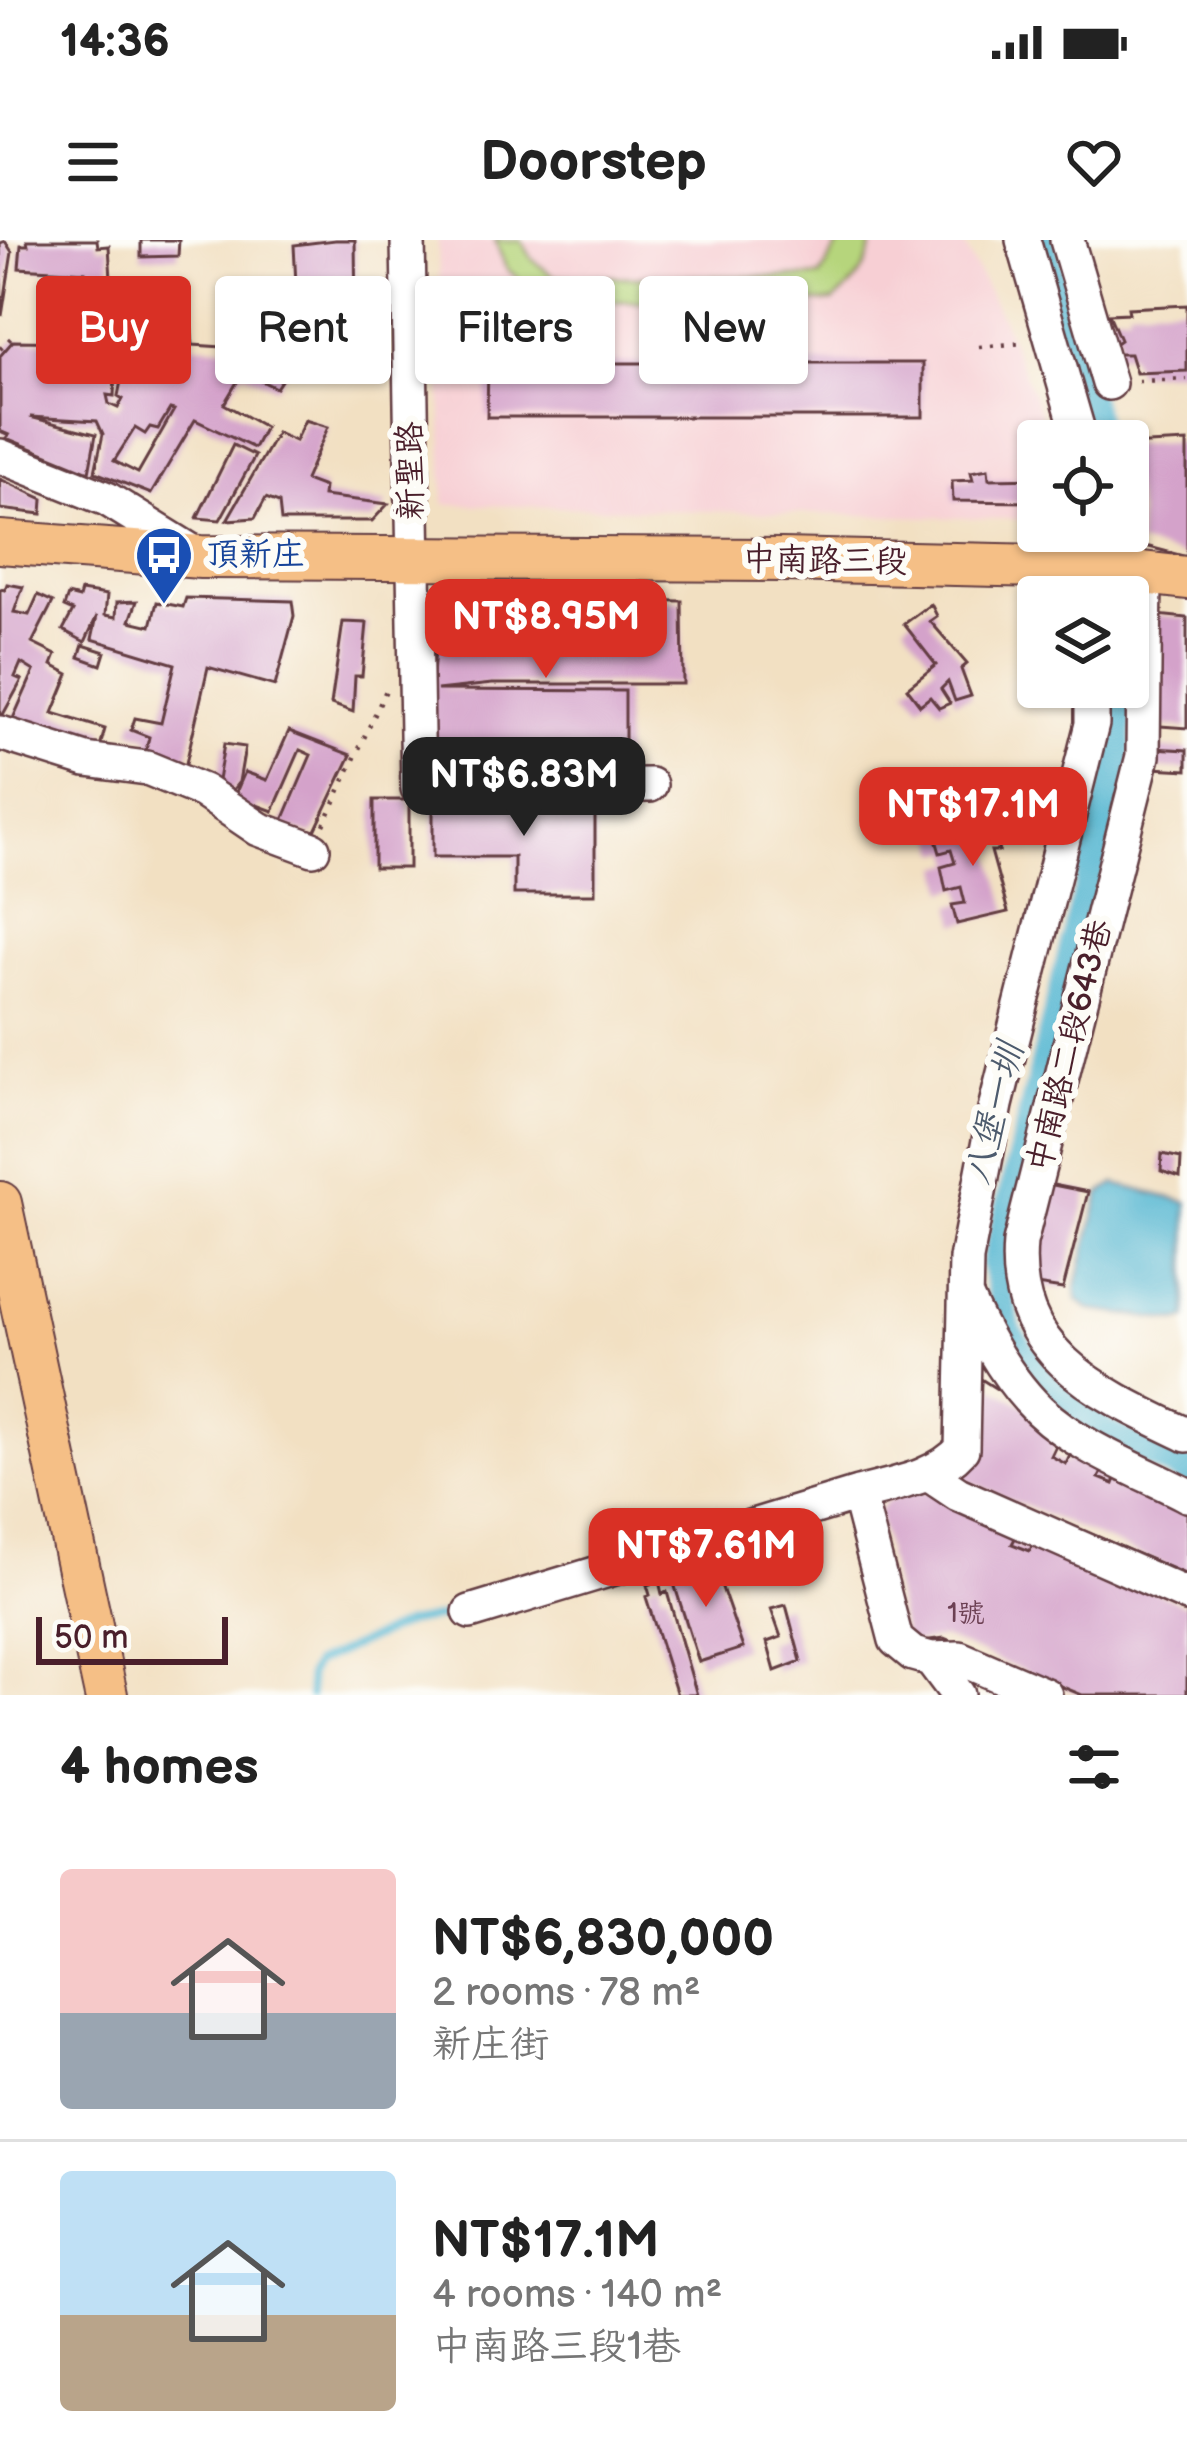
<!DOCTYPE html>
<meta charset="utf-8">
<style>
:root{--surface:#fff;--page:#f6f6f6;--text:#222;--muted:#767676;--line:#e0e0e0;--accent:#d93025}
body{margin:0;font-family:"Balsamiq Sans","LXGW WenKai TC",sans-serif;background:var(--page);color:var(--text);height:100vh;display:flex;flex-direction:column;font-size:45px;white-space:nowrap}
*{box-sizing:border-box;margin:0}
p{font-size:39px;color:var(--muted)}
.icon{flex:none;width:66px;height:66px;fill:none;stroke:currentColor;stroke-width:2;stroke-linecap:round;stroke-linejoin:round}
.map{position:relative;height:1455px;overflow:hidden}
.side{display:flex;flex-direction:column;background:var(--surface);flex:1}
.side>*{flex:none}
.banner{position:absolute;left:36px;top:36px;width:1116px;height:108px;display:flex;gap:24px}
.controls{position:absolute;left:1017px;top:180px;display:grid;gap:24px}
.controls a{display:grid;place-items:center;width:132px;height:132px;border-radius:12px;background:var(--surface);box-shadow:0 3px 9px #0004;font-size:60px}
.scale{position:absolute;left:36px;bottom:30px;width:192px;box-sizing:border-box;padding-left:12px;border:6px solid #4a1f2b;border-top:0;font-size:33px;line-height:42px;white-space:nowrap;color:#4a1f2b;-webkit-text-stroke:9px #fdfcf7;paint-order:stroke}
.price{position:absolute;translate:-50% -102px;padding:0 27px;border-radius:24px;background:var(--accent);color:#fff;font-size:39px;line-height:78px;filter:drop-shadow(0 3px 6px #0008)}
.price::after{content:'';position:absolute;left:50%;top:72px;width:36px;height:27px;margin-left:-18px;background:inherit;clip-path:polygon(0 0,100% 0,50% 100%)}
.price.on{background:#222;color:#fff}
ul{padding:0;list-style:none}
li{display:flex;align-items:center;gap:36px;height:300px;padding:0 60px}
li+li{border-top:3px solid var(--line)}
li span{display:grid;place-items:center;flex:none;width:336px;height:240px;border-radius:12px;color:#555}
li>.icon{margin-inline-start:auto}
span .icon{width:144px;height:144px;fill:#fffc;stroke-width:1}
li b{font-size:51px}
h2{display:flex;justify-content:space-between;align-items:center;height:144px;padding:0 60px;font-size:51px}
.chip{padding:0 42px;border-radius:12px;background:var(--surface);box-shadow:0 3px 9px #0004;font-size:42px;line-height:108px}
.chip.on{background:var(--accent);color:#fff}
.status{display:flex;justify-content:space-between;align-items:center;height:84px;padding:0 60px;background:var(--surface);direction:ltr}
.status svg{height:33px;fill:currentColor}
header{display:flex;justify-content:space-between;align-items:center;height:156px;padding:0 60px;background:var(--surface);font-size:54px;font-weight:700}
.map>svg:first-child{display:block}
</style>
<div class="status"><b>14:36</b><svg viewBox="0 0 49 12"><path d="M0 12V9h3v3zM5 12V6h3v6zM10 12V3h3v9zM15 12V0h3v12zM26 1h20v11H26zM47 4h2v5h-2z"/></svg></div>
<header><svg class="icon" aria-label="menu" viewBox="0 0 24 24"><path d="M4 6h16M4 12h16M4 18h16"/></svg>Doorstep<svg class="icon" aria-label="heart" viewBox="0 0 24 24"><path d="M12 20l-8-8c-3-5 5-10 8-4 3-6 11-1 8 4z"/></svg></header>
<div class="map">
<svg width="1187" height="1455" viewBox="0 0 1187 1455">
<rect width="100%" height="100%" fill="#fdfcf7"/>
<filter id="ink" filterUnits="userSpaceOnUse"><feTurbulence type="fractalNoise" baseFrequency=".00833" numOctaves="2"/><feDisplacementMap in="SourceGraphic" scale="24" xChannelSelector="R" yChannelSelector="G"/><feConvolveMatrix kernelMatrix="1 2 1 2 8 2 1 2 1" color-interpolation-filters="sRGB"/></filter>
<filter id="wash" filterUnits="userSpaceOnUse"><feTurbulence type="fractalNoise" baseFrequency=".004" numOctaves="4" result="noise"/><feDisplacementMap in="SourceGraphic" scale="48" xChannelSelector="R" yChannelSelector="G"/><feGaussianBlur stdDeviation="2.7" result="paint"/><feColorMatrix in="noise" values="0 0 0 0 0 0 0 0 0 0 0 0 0 0 0 0 0 1.4 0 .05"/><feComposite in="paint" operator="in"/></filter>
<g filter="url(#wash)">
<rect width="100%" height="100%" fill="#f2e0c2"/>
<path fill="#f7cfd4" d="M438,0h524l40,79 42,103 2,19h-8v79l-594,-16z"/>
<path fill="#b6d57c" stroke="#807a54" stroke-width="3" d="M495,0h26l12,20 21,17h266l21,-37h31c-3,30 -16,43 -39,62l-289,-1 -38,-33z"/>
<path fill="#52b6d1" stroke="#4e6a7e" stroke-width="3" d="M1115,944l72,18v117l-11,2 -86,-11 -12,-10 -2,-12 24,-94z"/>
<g fill="none" stroke-linecap="round" stroke-linejoin="round">
<path stroke="#52b6d1" stroke-width="8" d="M310,1455l-1,-20 6,-12 92,-40 50,-9"/>
<path stroke="#52b6d1" stroke-width="27" d="M1042,0l58,201
M1119,291l1,66
M1119,447l-1,76 -124,502 15,68 37,49 57,49 84,41"/>
</g>
<g id="blocks">
<path fill="#d4a2ca" fill-rule="evenodd" d="M27,0h70l1,7 11,-1 4,66 18,1 1,29 -9,11 4,17 3,-5 4,2 7,-11 4,2 4,-8 10,2v-29l32,-1 2,23 45,3 6,-8 44,30 -12,18 -33,-16 -19,32 41,23 -11,21 -59,-28 -44,74 -56,-22 8,-38 -6,-13 -67,-4 66,17 -7,38 -83,-34 3,-3 -9,-4v-75l13,-15 72,1v-70l-66,-4 2,-23h7zM115,135l7,1 -4,20 5,3 -5,9 -9,-4 -2,-9 7,1zM170,169l4,1 -36,63 -24,-12 21,-33 10,6 5,-7 8,2z
M141,0h38l-1,16 -37,1z
M335,0h20l1,82 -15,1v4l-32,1v-5h-6v-28l20,-8v-4l-27,1 -2,-39z
M5,1l7,11 -10,64 -2,-73z
M116,47l63,2 1,24 -64,-4z
M1187,65v66l-51,2 -6,-19h-14l-3,-9 7,-5 -11,-26 20,-1 -1,-5z
M368,108l3,26 -47,2v-26z
M488,123h435v54h-436z
M305,180l23,7 -23,53 19,7 -1,9 65,8 -16,17h-91l-2,-18 -13,-5 -11,20 -28,2 50,-87 18,8z
M1187,202v115l-49,-13 1,-30 -11,-49v-20z
M233,205l22,11 -35,64 -23,-2z
M988,229l1,10 49,-1v24l-85,-1 -1,-20 21,-1 -2,-8z
M0,239l43,20 -1,15 -42,-5z
M7,344l16,3 -9,25 15,3 9,-20 15,7 -21,41 24,12 -4,10 17,9 -16,39 52,16 -7,25 -90,-24 26,-59 -13,-8 -6,14 7,3 -22,40v-131l5,1z
M81,351l26,4 -2,20 11,2 1,-15 20,-1 -7,20 21,5 6,-24 26,5 3,-9 106,3 2,15 -19,70 -67,-19 -24,105 -40,-13 5,-22 -18,-7 4,-12 26,5 14,-59 -83,-25 5,-23 -12,26 -22,-12 10,-19 -9,-4 4,-12 11,3z
M488,358l194,3 1,83h-191l-55,6 188,1v81l-192,-2 -1,-80 6,-82 47,-3z
M931,364l6,12 -7,5 37,43 -6,5 10,27 -16,5 -7,-19 -7,7 9,14 -11,5 -9,-11 -10,8 -13,-17 29,-23 -32,-41z
M1148,374l39,4v110l-40,-3z
M343,382l24,1 -5,53h-7l-2,36 -22,-8z
M83,405l22,7 -4,13 -22,-8z
M289,491l62,24 -38,80 -32,-10 30,-70 -11,-5 -27,61 -16,-6 -3,9 -23,-10 14,-32 22,8z
M224,504l21,3 -6,35 -12,15 -11,-4z
M1153,508l34,2v20l-34,-2z
M433,559h162v95h-81v-37h-81z
M374,560h35v68h-35z
M981,571h6l12,40h-8l17,61 -51,12 -5,-19 13,-2 -4,-16 -15,4 -5,-24 14,-4 -4,-13 -11,3 -6,-20 48,-15z
M1162,914l19,4 -1,19 -19,-6z
M1048,944l40,8 -25,97 -27,-4 -3,-24z
M981,1139l82,52 -12,25 15,8 9,-20 29,24 -5,10 15,6 4,-11 69,33v69l-227,-97 18,-53z
M917,1251l18,2 84,38 -7,13 18,7 5,-14 152,69v89h-105l-138,-57 -29,4 -10,-3 -27,-127 8,-10z
M712,1319l31,89 -44,14 -29,-91z
M659,1341l3,13 5,-2 30,103h-20l-31,-98 4,-2 -3,-10z
M786,1365l15,56 -26,10 -8,-29 14,-5 -10,-28z"/>
</g>
</g>
<g filter="url(#ink)">
<use href="#blocks" fill-opacity="0" stroke="#633c42" stroke-width="3"/>
<g fill="none" stroke-linecap="round" stroke-linejoin="round">
<g stroke="#633c42" stroke-width="38">
<path id="minor" d="M408,0l10,548 232,-3
M1023,0l58,201
M1067,0l42,143
M0,216l107,43 92,57
M1087,291l3,66
M1145,335l-2,181 -123,486c-10,112 79,151 167,193
M0,493l86,27 61,8 56,23 56,38 54,20
M967,1059c18,40 40,80 72,111 40,38 100,60 148,85
M928,1234l30,20 229,101
M470,1372l388,-118
M931,1419l28,-1 86,37
M958,1455l-27,-36 -18,-5 -17,-14 -38,-146c36,-10 78,-16 104,-45l4,-190 30,-154 96,-381v-37"/>
</g>
<g stroke="#633c42" stroke-width="46">
<path id="major" d="M0,302l201,15 581,3 307,7 98,11
M0,963l106,492"/>
</g>
<path stroke="#633c42" stroke-width="4.5" stroke-dasharray="3 9" stroke-linecap="butt" d="M979,107l43,-4
M0,109l12,-12
M1138,141l49,-2
M324,585l63,-137"/>
<use href="#minor" stroke="#fff" stroke-width="33"/>
<use href="#major" stroke="#f5bf86" stroke-width="42"/>
</g>
</g>
<defs>
<g id="bus-pin" transform="scale(3)"><path d="M0 17L-7.5 6A9.5 9.5 0 1 1 7.5 6Z" fill="#1a4fb4" stroke="#fdfcf7"/><path d="M-5-6H5V4H4V6H2V4H-2V6H-4V4H-5ZM-3.5-4V0h7V-4ZM-3.5 1.2v1.5H-2V1.2ZM2 1.2v1.5H3.5V1.2Z" fill="#fff"/></g>
</defs>
<g fill-rule="evenodd">
<use href="#bus-pin" x="164" y="315"/>
</g>
<g text-anchor="middle" dominant-baseline="central" stroke-width="12" stroke-linejoin="round" paint-order="stroke">
<g font-size="27" fill="#6c4053">
<text x="966" y="1374">1號</text>
</g>
<g font-size="33" fill="#4a1f2b" stroke="#fdfcf7">
<text transform="translate(411 231) rotate(-91)">新聖路</text>
<text transform="translate(825 321) rotate(1)">中南路三段</text>
<text transform="translate(1070 806) rotate(-76)">中南路二段643巷</text>
</g>
<g font-size="33" fill="#164399" stroke="#fdfcf7" text-anchor="start">
<text x="206" y="315">頂新庄</text>
</g>
<g font-size="36" font-style="italic" fill="#4d5b6d" stroke="#fdfcf7">
<text transform="translate(995 874) rotate(-76)">八堡一圳</text>
</g>
</g>
</svg>
<div class="controls">
<a><svg class="icon" aria-label="locate" viewBox="0 0 24 24"><circle cx="12" cy="12" r="6"/><path d="M12 2v4M12 18v4M2 12h4M18 12h4"/></svg></a>
<a><svg class="icon" aria-label="layers" viewBox="0 0 24 24"><path d="M12 4l9 5-9 5-9-5zM3 14l9 5 9-5"/></svg></a>
</div>
<div class="scale">50 m</div>
<b class="price" style="left:546px;top:441px">NT$8.95M</b>
<b class="price on" style="left:524px;top:599px">NT$6.83M</b>
<b class="price" style="left:973px;top:629px">NT$17.1M</b>
<b class="price" style="left:706px;top:1370px">NT$7.61M</b>
<div class="banner">
<a class="chip on">Buy</a>
<a class="chip">Rent</a>
<a class="chip">Filters</a>
<a class="chip">New</a>
</div>
</div>
<section class="side">
<h2>4 homes<svg class="icon" aria-label="filters" viewBox="0 0 24 24"><path d="M4 7h16M4 17h16"/><circle cx="9" cy="7" r="2"/><circle cx="15" cy="17" r="2"/></svg></h2>
<ul>
<li><span style="background:linear-gradient(#f6c9c9 60%,#9aa5b1 0)"><svg class="icon" aria-label="home" viewBox="0 0 24 24"><path d="M3 11l9-7 9 7M6 9v11h12V9"/></svg></span><div><b>NT$6,830,000</b><p>2 rooms · 78 m²</p><p>新庄街</p></div></li>
<li><span style="background:linear-gradient(#bfe0f5 60%,#b9a48a 0)"><svg class="icon" aria-label="home" viewBox="0 0 24 24"><path d="M3 11l9-7 9 7M6 9v11h12V9"/></svg></span><div><b>NT$17.1M</b><p>4 rooms · 140 m²</p><p>中南路三段1巷</p></div></li>
</ul>
</section>
